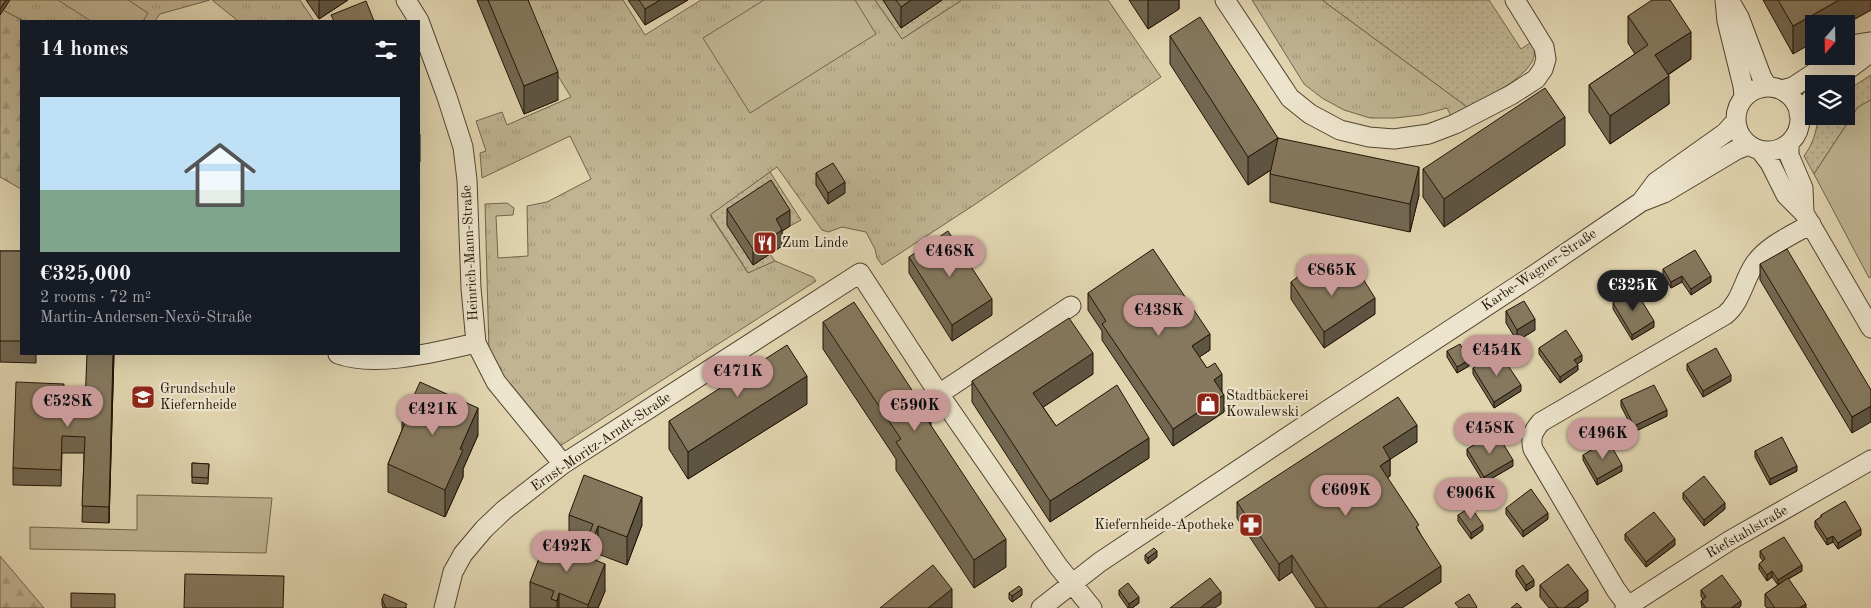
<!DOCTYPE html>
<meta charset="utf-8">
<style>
:root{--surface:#171b24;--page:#20242c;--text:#f1f3f6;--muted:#9ea1a6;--line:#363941;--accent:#c59692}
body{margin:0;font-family:"Old Standard TT",serif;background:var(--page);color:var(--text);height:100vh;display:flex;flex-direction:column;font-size:19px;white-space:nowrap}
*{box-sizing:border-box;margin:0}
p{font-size:16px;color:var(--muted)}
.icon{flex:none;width:28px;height:28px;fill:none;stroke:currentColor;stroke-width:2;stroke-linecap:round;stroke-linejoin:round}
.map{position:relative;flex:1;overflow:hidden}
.details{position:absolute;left:20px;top:20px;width:400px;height:335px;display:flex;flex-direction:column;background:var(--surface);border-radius:0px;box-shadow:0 5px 20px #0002}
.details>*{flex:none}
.needle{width:32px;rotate:200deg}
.fabs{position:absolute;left:1805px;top:15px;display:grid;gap:10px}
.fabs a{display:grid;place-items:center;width:50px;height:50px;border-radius:0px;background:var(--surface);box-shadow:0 5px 20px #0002;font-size:25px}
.price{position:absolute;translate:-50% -42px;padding:0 11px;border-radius:18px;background:var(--accent);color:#111;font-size:16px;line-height:32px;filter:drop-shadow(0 1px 2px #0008)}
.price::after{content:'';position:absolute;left:50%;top:30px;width:15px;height:11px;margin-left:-8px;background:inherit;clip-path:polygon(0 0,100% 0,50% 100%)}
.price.on{background:#222;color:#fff}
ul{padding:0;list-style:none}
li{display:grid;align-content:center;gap:10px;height:265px;padding:0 20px}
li+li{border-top:1px solid var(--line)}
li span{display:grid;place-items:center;height:155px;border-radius:0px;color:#555}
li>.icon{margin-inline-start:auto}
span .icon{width:90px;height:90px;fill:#fffc;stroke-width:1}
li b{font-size:21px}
h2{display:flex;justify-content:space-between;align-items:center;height:60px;padding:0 20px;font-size:21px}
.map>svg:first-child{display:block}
</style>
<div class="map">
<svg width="1871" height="608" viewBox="0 0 1871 608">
<defs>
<pattern id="grass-dots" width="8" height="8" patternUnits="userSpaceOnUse" patternTransform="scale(1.25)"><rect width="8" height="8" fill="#c0b493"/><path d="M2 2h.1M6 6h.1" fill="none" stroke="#a59a7d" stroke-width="1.8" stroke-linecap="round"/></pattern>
<pattern id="forest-firs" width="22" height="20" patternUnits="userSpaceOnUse" patternTransform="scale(1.25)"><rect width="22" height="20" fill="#c0b493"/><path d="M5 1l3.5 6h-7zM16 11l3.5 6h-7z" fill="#a59a7d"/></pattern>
<pattern id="park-tufts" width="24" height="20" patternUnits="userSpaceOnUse" patternTransform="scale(1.25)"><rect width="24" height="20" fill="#c0b493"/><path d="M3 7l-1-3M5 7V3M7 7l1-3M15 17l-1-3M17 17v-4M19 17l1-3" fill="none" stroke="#a59a7d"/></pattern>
</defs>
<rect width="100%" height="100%" fill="#e1d5b0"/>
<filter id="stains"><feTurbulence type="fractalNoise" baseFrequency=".004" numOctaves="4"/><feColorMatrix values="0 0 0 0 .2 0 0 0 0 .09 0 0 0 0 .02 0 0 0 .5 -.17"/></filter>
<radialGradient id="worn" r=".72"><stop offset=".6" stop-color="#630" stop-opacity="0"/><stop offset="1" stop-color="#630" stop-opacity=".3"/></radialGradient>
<path fill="url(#grass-dots)" stroke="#70644c" d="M875,0h8l18,28 41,-28h20l-60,39z
M1322,0h167l32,49 12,-8c13,31 -44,54 -66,66z
M1871,75v25l-13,7 -44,67 -10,-18c9,-12 13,-25 14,-40h28v-25z
M770,172l31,48 -11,6 -20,-29 -17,68 17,-11 5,7 -26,13 -39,-60z"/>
<path fill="url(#forest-firs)" stroke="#70644c" d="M3,10l21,11h-3v168l-21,-12v-162z
M0,556l44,52h-44z"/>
<path fill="url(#park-tufts)" stroke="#70644c" d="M10,0h200l-50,14 -5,7h-131l-21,-11z
M212,0h88l14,21h-76z
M522,0h101l22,35 56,-35h174l27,39 60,-39h146l53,77 -187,128 -92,60 -5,-7 -2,-9 -9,-17 -24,-5 -14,5 -6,-2 -45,-63 -67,48 38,58 27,-12 38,16 3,4 -256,165 -60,-68 -11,-27 -4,-147 22,-1 7,5 -1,7 -17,1 2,42 30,-2 -1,-50 20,-4 44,-23 -21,-43 -88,42 -2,-25 6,-2 -10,-30 26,-9 5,13 64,-28 -24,-39z
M1252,0h70l145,107 -16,9 -4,-8 -26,7 -26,3h-25l-26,-8 -22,-12 -18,-14z"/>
<path fill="#c0b493" stroke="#70644c" d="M58,0h70l20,13 -5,8h-52z
M764,0h91l21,34 -126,79 -47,-75z
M1871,100v177l-2,1 -55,-104 44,-67z
M137,495l135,3 -6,55 -236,-4v-22l107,3z"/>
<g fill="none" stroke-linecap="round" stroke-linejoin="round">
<g stroke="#514430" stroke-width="21">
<path id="minor" d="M406,0l13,21
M1225,0l65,98 20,16 30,16 29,7 25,2 35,-5 26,-10 56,-29 25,-16 7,-10 3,-10 -2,-12 -29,-47
M1725,0l2,21 16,65 1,11
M1729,0l10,17 23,61 6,9
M419,21l28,76 16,50 4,33 4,108 5,55 20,39 67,82
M1846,52l12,-8 13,-2
M1829,84l38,-29 4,-5
M1736 119a32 32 0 1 1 64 0a32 32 0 1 1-64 0Z
M1782,90l11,-3 47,-31
M1799,114l15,-18
M1789,143v12l14,33 1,25
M1760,150l10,13 16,32 18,18 67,115
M1641,202l15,-20 69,-49 11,-12
M338,354c38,14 98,-2 138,-11
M939,394l132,-88
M1628,606l-12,-16 -83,-141c-3,-11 0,-18 8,-27l184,-107c16,-13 18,-33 29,-50 12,-19 38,-30 57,-41
M444,608l9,-36 10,-18 21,-25 20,-19 59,-46 297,-191 79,121 119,172 34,42
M1041,608l59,-46 222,-148 215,-141 104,-71 23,-9 72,-43 13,-5
M1625,608l104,-67 142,-81"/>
</g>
<use href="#minor" stroke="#ece4cc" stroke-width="19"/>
</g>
<path fill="#726751" stroke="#211305" d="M306,0h42l-29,19z
M477,0h51l30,100 -34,14z
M628,0h60l-43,25z
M883,0h59l-41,28z
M1129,0h50v9l-31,20z
M1763,0h108v10l-25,14h-32l-21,30z
M1628,16l63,43 -23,16 1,29 -59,40 -21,-32v-27l46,-31 -7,-11z
M1170,36l108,102 141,57 -9,37 -140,-30v-28l1,-4 -23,15 -78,-121z
M1565,145l-121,82 -21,-30v-28z
M816,173l29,20 -17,11 -12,-19z
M727,209l63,17 -8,5v15l-29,19 -26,-40z
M0,251h21v103h15v9l-36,-1z
M909,257l83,58 -40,26 -43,-68z
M1760,264l111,126 -19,43 -92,-153z
M1663,269l48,13 -20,13 -9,-13 -11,6 -8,-13z
M1291,282l39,8 45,24 -51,34 -33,-49z
M1088,293l122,57 -11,7 23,34 2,21 -51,34 -71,-106v-9l-14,-21z
M1613,303l41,24 -22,13 -19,-31z
M1506,311l29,19 -18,11 -11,-18z
M823,322l108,105 75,140 -32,21 -78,-118v-11l-73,-110z
M1539,348l43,13 -5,3 1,6 -18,13 -21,-29z
M1447,351l22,15 -12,7 -10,-16z
M114,354l-5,169 -27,-1 2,-69h-22l-1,33 -48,-1v-17l51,-65 21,1z
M1687,364l44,17 -28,16 -16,-27z
M1473,368l48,23 -27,17 -21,-34z
M1093,374l-50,33 13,19 93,32 -99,64 -78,-120v-21z
M1621,400l46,16 -33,16 -13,-26z
M807,404l-119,75 -19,-30v-28z
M402,422l76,13 -15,34v8l-18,40 -57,-25v-28l14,-34z
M1417,442l-27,17v17l-3,2 32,53 22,51 -39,26h-86l-24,-36 -13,9 -42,-63v-16z
M1467,449l46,17 -29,17 -17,-28z
M1755,451l42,20 -27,14 -15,-28z
M1583,455l39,16 -25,14 -14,-25z
M192,463l17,1 -1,20 -16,-1z
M1683,493l42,16 -21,17 -21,-27z
M1506,508l42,11 -25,18 -17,-23z
M569,515l73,10 -15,40 -29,-11 -2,6 9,31 -7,17h-68v-26l60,-24v-8l-21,-8z
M1458,515l25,15 -12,9 -13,-18z
M1821,515l40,20 -23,14 -5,-7 -6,3 -12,-18v-6l6,-4z
M1625,534l50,11 -29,22 -21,-27z
M1760,551l42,20 -14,8 18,29h-39l-2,-2v-12l13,-9 -6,-8 -5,4 -8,-12v-5l4,-3 -3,-4z
M1145,555l12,2 -9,7 -3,-4z
M1516,570l18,16 -8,5 -10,-15z
M1540,585l48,16 -10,7h-29l-9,-11z
M1119,590l20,13 -7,5h-4l-9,-13z
M1701,590l40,16 -2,2h-37l-1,-7 2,-2 -2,-3z
M1009,593l13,2 -10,7 -3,-3z
M382,599l25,9h-24l-1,-3z"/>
<path fill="#5d5442" stroke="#211305" d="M6,0h4l-10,15v-6z
M319,0h29l-29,19z
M660,0h28l-43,25v-16z
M911,0h31l-41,28v-21z
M1149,0h30v9l-31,20v-28z
M1839,0h32v10l-25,14h-32v18l-21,12v-28z
M1691,32v27l-36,24v-28z
M558,72v28l-34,14v-28z
M1669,76v28l-59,40v-28z
M1565,117v28l-121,82v-28z
M420,134v28h-1v28v-55z
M1278,138v27l-30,20v-28z
M1419,167v28l-9,37v-28z
M845,182v11l-17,11v-11z
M790,210v16l-8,5v15l-29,19v-16l23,-30z
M1682,276v6l-11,6v-6z
M1711,276v6l-20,13v-6z
M1375,298v16l-51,34v-16z
M992,299v16l-40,26v-16z
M1535,319v11l-18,11v-11z
M1654,321v6l-22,13v-5z
M1210,334v16l-18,12v-16z
M1093,353v21l-60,40v-21z
M113,354h1l-5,169v-16z
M1582,355v6l-8,5v-6z
M1469,360v6l-12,7v-6z
M1578,365v5l-18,13v-6z
M1222,374v17l-8,5v-16z
M1731,375v6l-28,16v-6z
M807,376v28l-119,75v-27z
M1521,385v6l-27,17v-6z
M1224,395v17l-51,34v-17z
M1871,406v16l-19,11v-16z
M478,408v27l-15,34v8l-18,40v-27l15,-41z
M1667,410v6l-33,16v-6z
M931,419v28l-3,-26z
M1417,425v17l-34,22v-17z
M1149,438v20l-99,64v-21z
M1390,459v17l-10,7v-17z
M1513,460v6l-29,17v-6z
M1622,465v6l-25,14v-6z
M1797,466v5l-27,14v-6z
M642,497v28l-15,40v-28z
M1725,503v6l-21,17v-6z
M1548,513v6l-25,18v-6z
M1483,525v5l-12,9v-6z
M598,526v28l-3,7v-27z
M1861,529v6l-23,14v-6z
M1833,536v6l-6,3v-6z
M1006,539v28l-32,21v-28z
M1675,539v6l-29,22v-5z
M1157,551v6l-9,7v-6z
M1292,555v17l-13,9v-17z
M605,564v27l-7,17h-10v-3z
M1802,565v6l-24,14v-5z
M1441,566v16l-39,26h-25z
M1772,571v6l-5,4v-6z
M1534,580v6l-8,5v-6z
M952,589v19h-24z
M1022,589v6l-10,7v-6z
M1588,590v11l-10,7h-14z
M1221,592v12l-6,4h-15z
M559,593v15h-2v-7z
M1139,597v6l-7,5h-3v-4z
M1741,601v5l-2,2h-8z
M1806,604v4h-7z"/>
<path fill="#85785e" stroke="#211305" d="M0,0h6l-6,9z
M488,0h40l30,72 -34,14z
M639,0h21l-15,9z
M896,0h15l-10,7z
M1652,0h18l21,32 -36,23 14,21 -59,40 -21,-31 59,-40 -20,-29z
M1778,0h61l-46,26z
M366,1l8,20h-40l-3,-6z
M1200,17l78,121 141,29 -9,37 -140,-30 8,-36 -30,19 -78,-121z
M1545,88l20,29 -121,82 -21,-30z
M833,163l12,19 -17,11 -12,-20z
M771,180l19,30 -14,9 6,11 -29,19 -26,-40z
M948,231l44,68 -40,26 -43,-68z
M1153,249l57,85 -18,12 15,22 8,-5 7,11 -8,6 10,15 -51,34 -71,-105 4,-3 -18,-28z
M1787,249l84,141v16l-19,11 -92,-153z
M1695,250l16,26 -20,13 -9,-13 -11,6 -8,-13z
M0,251h21v90h-21z
M1313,265l17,25 28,-19 17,27 -51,34 -33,-50z
M1635,290l19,31 -22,14 -19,-32z
M1524,301l11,18 -18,11 -11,-19z
M854,302l77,117 -3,2 78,118 -32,21 -78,-118 5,-3 -78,-117z
M1069,318l24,35 -60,40 23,33 61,-41 32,53 -99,63 -78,-120z
M1566,330l16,25 -8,5 4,5 -18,12 -21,-29z
M1460,344l9,16 -12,7 -10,-16z
M787,345l20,31 -119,76 -19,-31z
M1716,348l15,27 -28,16 -16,-27z
M1499,352l22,33 -27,17 -21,-34z
M87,354h26l-4,153 -27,-1 3,-69 -23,-1 -1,34 -48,-2 3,-86 48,2 -1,19 22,1z
M420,382l58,26 -18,41 3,1 -18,40 -57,-26 17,-41 -3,-1z
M1654,385l13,25 -33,16 -13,-26z
M1398,397l19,28 -34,22 7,12 -10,7 39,59 -3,2 25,39 -64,42h-50l-35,-53 -13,9 -42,-62z
M1496,432l17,28 -29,17 -17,-28z
M1782,437l15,29 -27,13 -15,-28z
M1608,440l14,25 -25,14 -14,-24z
M192,463l17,1 -1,14 -16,-1z
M584,475l58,22 -15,40 -29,-11 -3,8 -5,-2 3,-8 -24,-9z
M1704,476l21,27 -21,17 -21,-27z
M1531,489l17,24 -25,18 -17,-23z
M1845,501l16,28 -23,14 -5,-7 -6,3 -12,-18 7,-5 -1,-1z
M1471,507l12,18 -12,8 -13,-18z
M1654,512l21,27 -29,23 -21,-28z
M1784,537l18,28 -24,15 -6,-9 -5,4 -8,-11 6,-5 -5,-8z
M546,540l59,24 -17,41 -29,-12 -2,8 -6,-2 3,-8 -24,-9z
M1154,548l3,3 -9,7 -3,-3z
M1568,564l20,26 -24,18h-6l-18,-23z
M933,565l19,24 -24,19h-48z
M1523,565l11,15 -8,5 -10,-15z
M185,574l99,2 -1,32h-99z
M1722,575l19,26 -10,7h-25l-5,-7 5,-4 -5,-7z
M1210,578l11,14 -21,16h-30z
M1788,578l18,26 -7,4h-24l-10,-14z
M1128,583l11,14 -10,7 -10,-14z
M1019,586l3,3 -10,7 -3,-3z
M71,593l44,1v14h-44z
M384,594l23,10 -2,4h-19l-4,-9z
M1469,594l8,13 -1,1h-17l-4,-5z
M1517,603l5,5h-11z"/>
<defs>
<g id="restaurant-square" transform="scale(1.25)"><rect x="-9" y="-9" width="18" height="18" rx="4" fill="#8f2418" stroke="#ece4cc"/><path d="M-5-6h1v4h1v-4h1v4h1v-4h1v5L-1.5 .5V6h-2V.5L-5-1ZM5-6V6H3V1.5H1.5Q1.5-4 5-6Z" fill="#fff"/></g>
<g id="school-square" transform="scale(1.25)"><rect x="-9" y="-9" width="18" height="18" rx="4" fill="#8f2418" stroke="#ece4cc"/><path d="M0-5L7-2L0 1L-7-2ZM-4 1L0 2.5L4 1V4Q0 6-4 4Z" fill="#fff"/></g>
<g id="shop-square" transform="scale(1.25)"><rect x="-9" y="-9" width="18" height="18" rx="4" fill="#8f2418" stroke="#ece4cc"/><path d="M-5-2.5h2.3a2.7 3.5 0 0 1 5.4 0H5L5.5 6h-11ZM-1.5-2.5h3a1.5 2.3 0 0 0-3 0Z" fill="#fff"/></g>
<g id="pharmacy-square" transform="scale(1.25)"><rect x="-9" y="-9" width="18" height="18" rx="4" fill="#8f2418" stroke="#ece4cc"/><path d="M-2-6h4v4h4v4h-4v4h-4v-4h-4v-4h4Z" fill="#fff"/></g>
</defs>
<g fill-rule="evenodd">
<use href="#restaurant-square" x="765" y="243"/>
<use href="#school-square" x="143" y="397"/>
<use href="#shop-square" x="1208" y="404"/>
<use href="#pharmacy-square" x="1251" y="525"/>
</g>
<g text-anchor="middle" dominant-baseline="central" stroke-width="4.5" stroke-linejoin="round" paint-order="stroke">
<g font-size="14" fill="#211305" stroke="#ece4cc" text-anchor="start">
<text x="782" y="243">Zum Linde</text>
<text x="160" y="389">Grundschule<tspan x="160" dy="16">Kiefernheide</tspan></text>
<text x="1226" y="396">Stadtbäckerei<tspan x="1226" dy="16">Kowalewski</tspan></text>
<text x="1234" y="525" text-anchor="end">Kiefernheide-Apotheke</text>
</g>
<g font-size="14" fill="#211305" stroke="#ece4cc">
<text transform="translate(470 253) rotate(-93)">Heinrich-Mann-Straße</text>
<text transform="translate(1539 270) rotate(-34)">Karbe-Wagner-Straße</text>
<text transform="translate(601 442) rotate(-34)">Ernst-Moritz-Arndt-Straße</text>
<text transform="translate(1747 532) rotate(-30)">Riefstahlstraße</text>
</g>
</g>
<rect width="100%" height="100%" filter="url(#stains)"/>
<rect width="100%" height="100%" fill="url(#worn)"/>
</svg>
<div class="fabs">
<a><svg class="needle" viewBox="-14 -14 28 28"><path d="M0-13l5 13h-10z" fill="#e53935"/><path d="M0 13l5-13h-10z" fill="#9ea1a6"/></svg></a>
<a><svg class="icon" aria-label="layers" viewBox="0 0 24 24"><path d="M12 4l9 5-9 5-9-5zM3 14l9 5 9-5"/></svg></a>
</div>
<b class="price" style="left:950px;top:278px">€468K</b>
<b class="price" style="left:1332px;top:297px">€865K</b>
<b class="price on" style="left:1633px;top:312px">€325K</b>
<b class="price" style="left:1159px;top:337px">€438K</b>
<b class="price" style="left:1497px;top:377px">€454K</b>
<b class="price" style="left:738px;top:398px">€471K</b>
<b class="price" style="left:68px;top:428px">€528K</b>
<b class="price" style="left:915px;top:432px">€590K</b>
<b class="price" style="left:433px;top:436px">€421K</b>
<b class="price" style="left:1490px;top:455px">€458K</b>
<b class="price" style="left:1603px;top:460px">€496K</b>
<b class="price" style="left:1346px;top:517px">€609K</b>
<b class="price" style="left:1471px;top:520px">€906K</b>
<b class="price" style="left:567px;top:573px">€492K</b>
<section class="details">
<h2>14 homes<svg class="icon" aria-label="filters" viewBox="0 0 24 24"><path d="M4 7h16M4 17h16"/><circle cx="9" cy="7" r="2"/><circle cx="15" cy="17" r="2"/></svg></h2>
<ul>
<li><span style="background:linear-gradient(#bfe0f5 60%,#7fa58c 0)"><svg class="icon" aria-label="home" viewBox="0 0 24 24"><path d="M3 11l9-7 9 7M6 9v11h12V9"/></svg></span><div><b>€325,000</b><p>2 rooms · 72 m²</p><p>Martin-Andersen-Nexö-Straße</p></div></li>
</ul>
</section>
</div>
